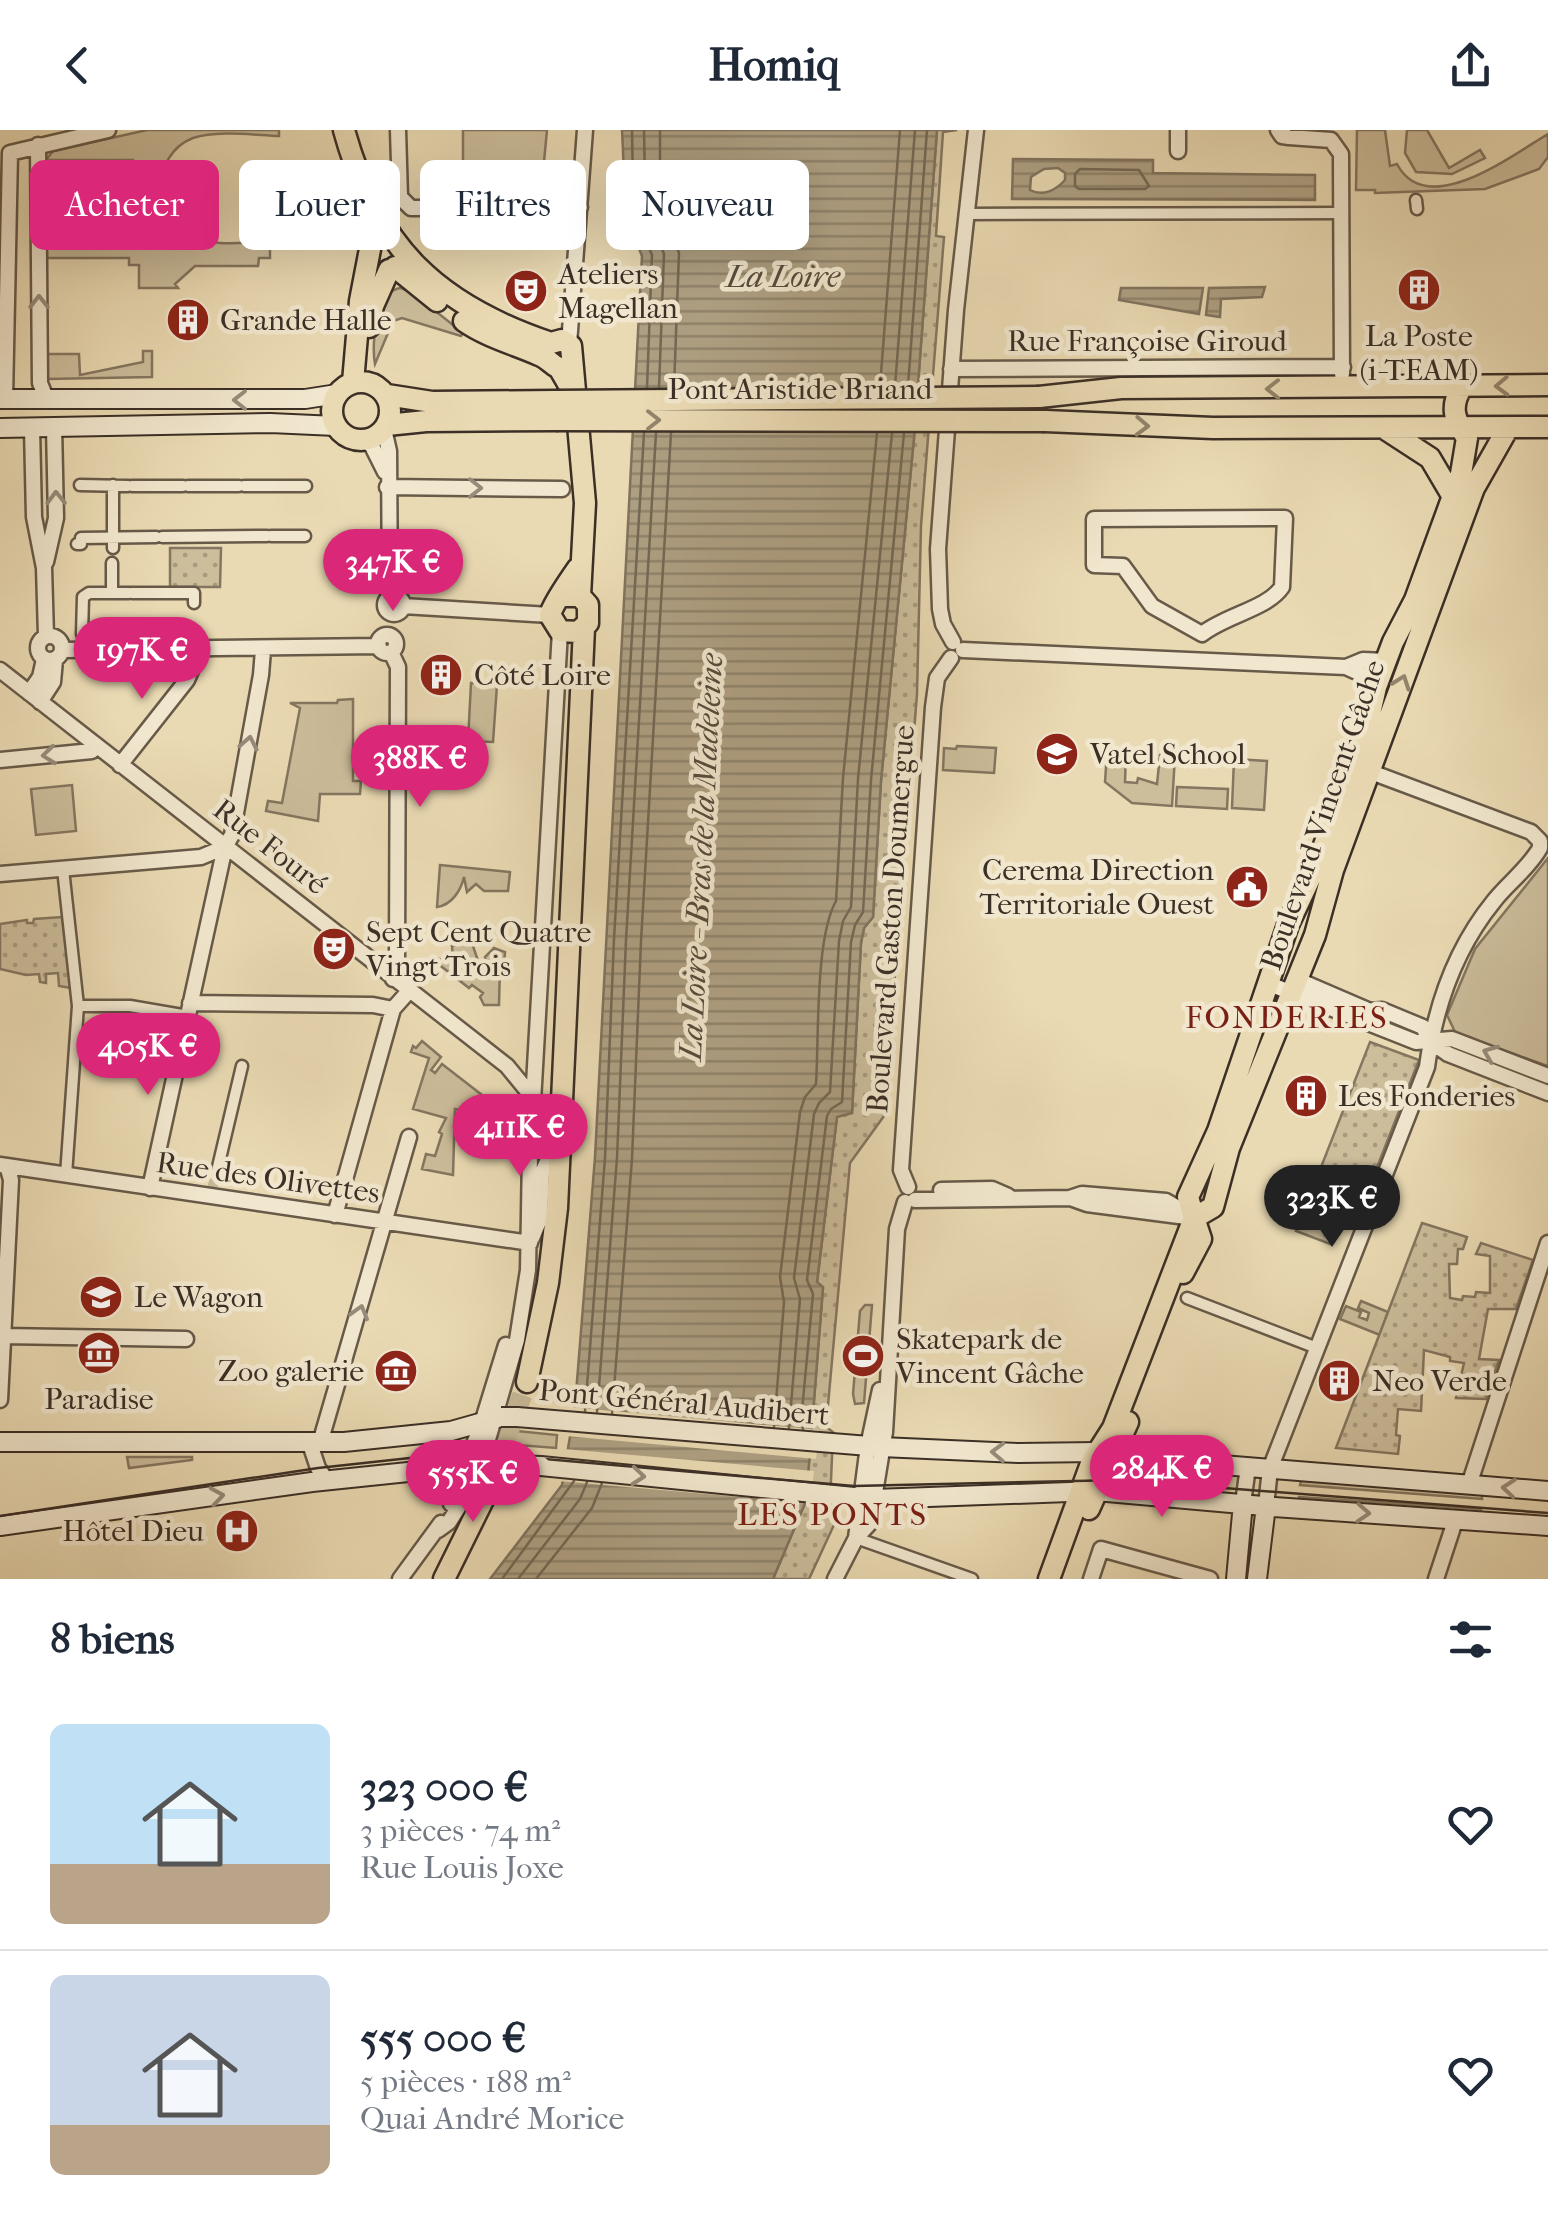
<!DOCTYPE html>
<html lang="fr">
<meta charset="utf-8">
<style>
:root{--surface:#fff;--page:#f6f6f7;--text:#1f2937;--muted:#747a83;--line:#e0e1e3;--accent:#db2777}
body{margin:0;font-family:"IM FELL French Canon",serif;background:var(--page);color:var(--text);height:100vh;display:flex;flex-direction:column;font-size:38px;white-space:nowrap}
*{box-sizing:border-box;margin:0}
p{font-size:32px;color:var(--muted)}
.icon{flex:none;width:55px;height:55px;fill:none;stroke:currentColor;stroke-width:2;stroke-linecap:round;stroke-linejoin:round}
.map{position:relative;height:1449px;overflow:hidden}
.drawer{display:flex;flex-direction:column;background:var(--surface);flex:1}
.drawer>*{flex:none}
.guide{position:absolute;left:30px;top:30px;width:1000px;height:90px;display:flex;gap:20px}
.price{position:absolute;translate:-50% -85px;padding:0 22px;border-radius:35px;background:var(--accent);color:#fff;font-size:32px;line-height:65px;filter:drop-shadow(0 2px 5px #0008)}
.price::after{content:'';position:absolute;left:50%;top:60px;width:30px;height:22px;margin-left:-15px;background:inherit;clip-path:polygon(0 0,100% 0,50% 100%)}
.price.selected{background:#222;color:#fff}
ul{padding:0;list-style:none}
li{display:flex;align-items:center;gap:30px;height:250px;padding:0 50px}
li+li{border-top:2px solid var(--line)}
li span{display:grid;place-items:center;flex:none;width:280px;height:200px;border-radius:15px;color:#555}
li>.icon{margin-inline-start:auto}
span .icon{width:120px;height:120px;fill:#fffc;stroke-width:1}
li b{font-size:42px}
h2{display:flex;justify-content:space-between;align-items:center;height:120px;padding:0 50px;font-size:42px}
.pill{padding:0 35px;border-radius:15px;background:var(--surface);box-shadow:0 10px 40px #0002;font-size:35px;line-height:90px}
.pill.selected{background:var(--accent);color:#fff}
header{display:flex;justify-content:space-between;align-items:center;height:130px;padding:0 50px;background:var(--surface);font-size:45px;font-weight:700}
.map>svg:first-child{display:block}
</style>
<header><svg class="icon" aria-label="back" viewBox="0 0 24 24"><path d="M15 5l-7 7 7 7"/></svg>Homiq<svg class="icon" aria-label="share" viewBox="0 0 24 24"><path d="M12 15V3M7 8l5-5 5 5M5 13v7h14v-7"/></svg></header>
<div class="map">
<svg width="1548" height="1449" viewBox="0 0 1548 1449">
<defs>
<pattern id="park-dots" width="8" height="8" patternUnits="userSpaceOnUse" patternTransform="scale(2.5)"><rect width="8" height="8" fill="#ccbd9b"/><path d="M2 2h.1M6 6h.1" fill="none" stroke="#a79a7e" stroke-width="1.8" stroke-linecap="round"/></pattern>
<pattern id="water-rules" width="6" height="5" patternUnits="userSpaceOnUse" patternTransform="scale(2.5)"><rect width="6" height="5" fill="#aea083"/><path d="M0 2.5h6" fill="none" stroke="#8f836b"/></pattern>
</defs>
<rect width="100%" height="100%" fill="#eadab3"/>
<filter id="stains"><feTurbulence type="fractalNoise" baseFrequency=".002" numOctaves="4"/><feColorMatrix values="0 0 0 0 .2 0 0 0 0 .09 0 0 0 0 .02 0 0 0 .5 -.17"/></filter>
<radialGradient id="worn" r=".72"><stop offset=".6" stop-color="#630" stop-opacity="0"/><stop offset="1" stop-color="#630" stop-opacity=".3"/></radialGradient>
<path fill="#ccbd9b" stroke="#847660" stroke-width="2.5" d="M147,0h132v6c-26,-1 -61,-6 -86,2 -42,16 -43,81 -1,99 22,10 53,5 78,5v16h-11l-1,8h-63l-20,18 3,4h-39v-23h-10v-7h-82l-1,-39 87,-1v-58h-87l7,-9z
M463,0h84l-3,32h-40l-1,5 -40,-1z
M1357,0h28l5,36 7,-2c30,57 115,-9 151,-30v23l-9,12 -54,20 -110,4v-3h-19z
M1407,0h20l22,38 31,-18 5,8 -33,16 -36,-2 -11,-19z
M401,158l12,5 50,40 -2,3 -59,-18 -9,3 -18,43c-4,-21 1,-74 26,-76z
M143,221h9v26l-105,2v-25h32l1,21 63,-13z
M471,553l26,2 -4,57 -25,-1z
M353,569v82h8l-1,13h-40l-2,27 -52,-10 2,-10 14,2 18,-95 -10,-5h47l1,-3z
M957,616l39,2 -2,25 -51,-3 1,-22 12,1z
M1107,622l19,2 -1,28 12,1 1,-5 19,6 3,-29 15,1 -3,50 -40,-3 -27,-21z
M1234,629l33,2 -3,49 -32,-2z
M72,655l4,46 -40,4 -5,-46z
M1177,657l51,2 -1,20 -51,-3z
M1548,728v208l-92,-32 -9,-19 28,-66z
M440,735l70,7 -2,19h-24l-8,-7 -9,8 -3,-15c-3,13 -12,28 -27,30z
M471,810l8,24h7l-1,-7 9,-9 11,4 -1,13 -4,1 -1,39h-15l-4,-8 3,-4 -11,-8 -3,3 -32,-25 1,-4 15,2 -1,-15z
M422,911l19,16 -10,13 4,3 7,-9 49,38 -5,13 -31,-6 -2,66 -31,-6 4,-15 9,2 7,-22 -3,-2 7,-14 -33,-9 16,-51 -18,-6 2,-6 3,2z
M1361,1171l27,11 -8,23 -40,-16 6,-13 15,6 -2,5 8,3 2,-7 -11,-5z
M865,1175h7l-8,98 -9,1 -2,-10 7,-83z
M517,1301l40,4 -1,13 -50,-4 2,-6z
M127,1327h65v3l-63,8z
M1301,1351l181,13v5l-182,-14z
M1299,1367l182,12v5l-182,-13z"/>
<path fill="url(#park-dots)" stroke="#847660" stroke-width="2.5" d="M937,0h20l-14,2 -7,104 8,1 -23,289 -4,168 -6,76 -4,10 -5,2v8l7,3 -25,323 -34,47 -24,264 7,5 -3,73 9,9 -30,65h-36l33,-78 17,-213 -6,-5 20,-167 15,-3 9,-170 3,-15 9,-11 8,-136 33,-343z
M170,418h51l-1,39h-50z
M62,787l9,71 -12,-2 -1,-13 -12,1v9l-6,-1 -1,-8 -13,1 -26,-6v-45l27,-4v3h6l1,-4z
M1370,912l49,18 -61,156 -15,-5 -13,33 -34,-13z
M1422,1093l45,14 -4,12h-5l-1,15h-8l1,34 12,2 1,-4 12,1 1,-5 14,1v-37l-14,-2 5,-11 52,17 -17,49h-28l-9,50 20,1 -13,39 -30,-1 8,-35 -14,-2v-4l-26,-7 -3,61 -23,-2 -2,26 4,1 -2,18 -62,-6z"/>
<path fill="url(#water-rules)" stroke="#80735e" stroke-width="2.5" fill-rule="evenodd" d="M622,0h315l-23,308 -33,343 -8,136 -9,11 -3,15 -9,170 -15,4 -20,165 6,5 -17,214 -33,78h-283l72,-94 13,-79 20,-249 47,-901c-21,-48 -17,-76 -20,-126z
M1013,29l140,1v13l162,2v25l-303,-1zM1058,38l7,5v7c-9,10 -22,17 -35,10l1,-13 13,-8z
M1265,157l-3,10 -41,2 -1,18 -14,-2 3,-27z
M1121,158h82l-4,26 -80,-14z"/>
<path fill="#eadab3" d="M570,1277l249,23 -3,29 -250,-23z
M564,1319l250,22 -4,32 -252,-22z"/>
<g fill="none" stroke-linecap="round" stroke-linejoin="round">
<path stroke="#746854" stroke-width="2.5" d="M632,0l1,56 6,38 13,31 -5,133
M644,0l1,55 6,35 13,34 -5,134
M660,0v54l5,32 14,37 -5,135
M1080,39l59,1 10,16 -4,3h-66l-4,-3v-12z
M880,256l20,-256
M895,256l20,-256
M908,256l19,-256
M585,1281l20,-253 9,-219 30,-506
M597,1282l20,-254 9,-218 30,-507
M612,1284l20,-255 9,-218 30,-508
M774,1297l10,-125 -4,-25 20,-165 5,-15 11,-13c3,-46 -1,-146 20,-183l7,-123 34,-345
M789,1298l11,-129 -6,-21 20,-164 5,-11 11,-11 9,-151 4,-20 8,-14 7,-128 34,-346
M803,1299l-2,-8 12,-127 -6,-14 20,-164 4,-7 11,-7 9,-160 4,-17 8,-13 8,-132 33,-347
M502,1449l72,-98
M518,1449l62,-80 7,-17
M536,1449l56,-71 10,-25"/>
<path stroke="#c7b897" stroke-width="10" stroke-dasharray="10 5" stroke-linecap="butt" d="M212,1059l6,-22"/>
<path stroke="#c7b897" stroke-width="20" stroke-dasharray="20 10" stroke-linecap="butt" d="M484,1368l43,-116"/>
<g stroke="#675a49" stroke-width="15">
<path id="pedestrian" d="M1416,70l1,9
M965,84l376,-1
M80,355l48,1
M113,355v63
M132,356h51
M188,356h51
M244,356h62
M271,406h34
M162,407l105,-1
M77,414h4v-6l75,-1
M112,433v30h17
M132,463h62v10
M82,504l1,-37 6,-4h23
M63,739l15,137 -12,169
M78,876h52l58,10
M218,1037l24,-101
M1187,1168l130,50
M856,1408l116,41"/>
</g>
<g stroke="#675a49" stroke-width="19">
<path id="minor" d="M398,0l2,67 11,11 169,-1
M1278,0l4,6 7,1 42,3 10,14 1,220
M38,15l2,238 6,15
M1178,21v-21
M569,214l16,-214
M951,239l392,-2
M5,269l5,-246 98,-23
M32,298l2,89 10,51 2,68
M384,299l5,22 1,146
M364,310l8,6 13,26
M387,357l175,2
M1285,388l-3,69c-15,22 -56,28 -80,47l-50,-28 -29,-40 -29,-1v-46z
M46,432l10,-44 -2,-91
M385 475a9 9 0 1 1 18 0a9 9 0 1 1-18 0Z
M403,476l147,9
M378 514a9 9 0 1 1 18 0a9 9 0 1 1-18 0Z
M38 518a12 12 0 1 1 24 0a12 12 0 1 1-24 0Z
M953,512l-10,-18 -3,-15 -2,-60 18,-239 20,-180
M63,520l316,-4
M963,520l383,17 20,9 10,11
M391,522l7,15 -1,293 -4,19
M1346,537l17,-7 23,1
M0,540l507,396 27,33
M29,563l11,-16 4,-18
M40,572l13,-20 2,-22
M0,630l92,-9 4,-5
M120,635l67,-85 6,-14v-16
M0,744l201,-17 24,-10
M1298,850l72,31 12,-1 41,17 7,14 18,13 100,39
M1267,853l149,59 36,-3 96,37
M190,873l183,2 20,4
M0,1035l530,78
M908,1057l-7,-17 32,-463 4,-29 14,-20
M150,1058l75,-341 7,-12 29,-160 2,-25
M941,1060l51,-1 16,7
M1073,1069l14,5 107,14
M915,1070l155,-2 12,-4 84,7 28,16
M335,1085l58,-206 16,-18
M532,1108l8,-19 2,-46 15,-33
M3,1206l183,3
M0,1270l11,-220 -3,-11
M320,1313l89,-306
M310,1314l8,24 9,13
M420,1340l24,17 9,14
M1469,1355l79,-242
M1243,1373l5,-36
M451,1374l31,-81 24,-78
M1266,1376l4,-37 157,-402c8,-60 28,-118 67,-166 14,-18 34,-32 46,-53v-7l-9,-9 -168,-63
M438,1400l11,-8 9,-14 26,-55 33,-113 11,-70 2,-116 30,-523
M856,1408l12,-92 12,-56
M400,1449l41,-56
M835,1449l21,-41 13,-14 2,-7 14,-85 12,-203 8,-27
M1091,1449l10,-30 109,30
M1436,1449l20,-61"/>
</g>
<g stroke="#3b2f26" stroke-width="22">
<path id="secondary" d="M0,269h305l32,-5
M0,298l270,-5 66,3
M517,1287l364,30 137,6 78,-1 52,7 400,32
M0,1312h344l107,-11 50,-14
M541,1336l333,33 222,-8 178,16 274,19
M0,1396l312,-44 173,-18
M1236,1449l7,-76
M1257,1449l9,-73"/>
</g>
<g stroke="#3b2f26" stroke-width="25">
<path id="primary" d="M344,0c32,117 93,175 207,213l11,-3 9,6 14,157 -5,93
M351,65l20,49 -11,57 -7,81
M395,137l42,34
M464,191c23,16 50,23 75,34 9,3 11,9 20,13l14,24
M369,197l4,-21 16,-36
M332 281a29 29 0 1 1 58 0a29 29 0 1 1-58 0Z
M387,265l45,7 124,-1
M1039,267l82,-9 427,-3
M1045,291l168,7 335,-1
M387,295l39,-4 130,-1
M1387,300l43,28 23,39
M563,466h17l8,9v18l-10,9 -18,-1 -10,-16c2,-9 21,-37 28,-47
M1183,1143l18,-34 -7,-21 19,-11 16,-59 86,-213 18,-65 141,-382 34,-60
M527,1252l21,-99 9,-75 27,-580
M1089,1379l39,-87
M444,1449l40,-81
M1049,1449l43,-118 21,-33 81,-210 -6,-21 30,-66 70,-206 31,-66 47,-128 10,-44 17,-45 22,-42 46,-126 6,-36c-12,-17 -18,-31 -5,-51"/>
</g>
<use href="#pedestrian" stroke="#f1e7ce" stroke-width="10"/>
<use href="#minor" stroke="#f1e7ce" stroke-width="14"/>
<use href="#secondary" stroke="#f1e7ce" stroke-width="18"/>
<use href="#primary" stroke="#eadab3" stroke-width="20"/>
<path stroke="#3b2f26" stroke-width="2.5" d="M0,1386l318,-48 147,-16 389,34 267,-6 427,33"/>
<g stroke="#3b2f26" stroke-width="22" stroke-linecap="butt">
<path id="secondary-bridge" d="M501,1287h16
M485,1334l56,2"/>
</g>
<g stroke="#3b2f26" stroke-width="25" stroke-linecap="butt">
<path id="primary-bridge" d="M556,271l483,-4
M556,290l489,1"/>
</g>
<use href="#secondary-bridge" stroke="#f1e7ce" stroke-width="18"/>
<use href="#primary-bridge" stroke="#eadab3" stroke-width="20"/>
</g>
<defs><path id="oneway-chevron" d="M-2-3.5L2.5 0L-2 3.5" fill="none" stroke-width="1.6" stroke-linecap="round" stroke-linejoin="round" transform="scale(2.5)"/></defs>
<g stroke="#968b7a">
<use href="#oneway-chevron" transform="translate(39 172) rotate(-90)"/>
<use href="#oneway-chevron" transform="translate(240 270) rotate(180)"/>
<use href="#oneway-chevron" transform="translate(475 358)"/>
<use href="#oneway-chevron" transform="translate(56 368) rotate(-91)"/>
<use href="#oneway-chevron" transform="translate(249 613) rotate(-79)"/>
<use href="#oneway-chevron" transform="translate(49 625) rotate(174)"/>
<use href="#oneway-chevron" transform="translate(1490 923) rotate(-158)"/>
<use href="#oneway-chevron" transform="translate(360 1182) rotate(-74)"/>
<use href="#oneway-chevron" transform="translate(998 1322) rotate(-178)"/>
<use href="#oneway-chevron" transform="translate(638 1346) rotate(5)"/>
<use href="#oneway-chevron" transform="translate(1509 1358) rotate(-175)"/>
<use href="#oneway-chevron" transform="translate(217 1366) rotate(-9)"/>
<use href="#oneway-chevron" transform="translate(1363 1383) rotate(3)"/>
</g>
<g stroke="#92846c">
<use href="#oneway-chevron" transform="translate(1502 256) rotate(178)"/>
<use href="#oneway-chevron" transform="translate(1273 259) rotate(-180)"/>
<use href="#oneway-chevron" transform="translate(653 290)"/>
<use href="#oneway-chevron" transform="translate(1142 296) rotate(2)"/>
<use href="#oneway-chevron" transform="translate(1402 552) rotate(-70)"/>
</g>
<defs>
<g id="building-disc" transform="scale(2.25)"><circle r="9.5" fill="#8f2418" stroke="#f1e7ce"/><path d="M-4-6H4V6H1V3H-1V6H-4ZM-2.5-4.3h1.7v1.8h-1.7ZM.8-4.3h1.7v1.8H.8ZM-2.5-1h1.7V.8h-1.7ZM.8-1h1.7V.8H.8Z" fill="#fff"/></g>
<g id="theatre-disc" transform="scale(2.25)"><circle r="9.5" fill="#8f2418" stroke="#f1e7ce"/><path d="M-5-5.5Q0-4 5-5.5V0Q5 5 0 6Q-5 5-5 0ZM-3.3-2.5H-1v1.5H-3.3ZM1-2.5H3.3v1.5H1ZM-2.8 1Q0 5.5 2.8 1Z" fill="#fff"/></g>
<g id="university-disc" transform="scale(2.25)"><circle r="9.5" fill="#8f2418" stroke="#f1e7ce"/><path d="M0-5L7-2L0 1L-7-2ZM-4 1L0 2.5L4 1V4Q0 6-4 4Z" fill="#fff"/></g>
<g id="civic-disc" transform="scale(2.25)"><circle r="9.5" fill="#8f2418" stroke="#f1e7ce"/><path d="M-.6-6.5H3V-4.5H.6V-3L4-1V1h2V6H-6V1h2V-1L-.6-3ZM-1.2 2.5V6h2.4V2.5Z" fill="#fff"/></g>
<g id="museum-disc" transform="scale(2.25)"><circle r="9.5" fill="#8f2418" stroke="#f1e7ce"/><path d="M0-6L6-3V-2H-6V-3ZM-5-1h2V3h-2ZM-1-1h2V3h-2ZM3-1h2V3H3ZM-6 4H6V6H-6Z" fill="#fff"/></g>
<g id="stadium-disc" transform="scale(2.25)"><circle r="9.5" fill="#8f2418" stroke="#f1e7ce"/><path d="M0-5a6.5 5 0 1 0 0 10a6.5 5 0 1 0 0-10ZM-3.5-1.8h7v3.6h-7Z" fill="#fff"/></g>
<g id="hospital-disc" transform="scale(2.25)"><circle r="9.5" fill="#8f2418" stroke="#f1e7ce"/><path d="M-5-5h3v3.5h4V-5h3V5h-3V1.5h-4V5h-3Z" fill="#fff"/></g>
</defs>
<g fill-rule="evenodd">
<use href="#building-disc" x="1419" y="160"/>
<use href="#theatre-disc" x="526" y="161"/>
<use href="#building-disc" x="188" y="190"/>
<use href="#building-disc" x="441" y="545"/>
<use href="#university-disc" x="1057" y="624"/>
<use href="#civic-disc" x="1247" y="757"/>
<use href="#theatre-disc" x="334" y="819"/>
<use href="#building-disc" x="1306" y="966"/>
<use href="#university-disc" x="101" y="1167"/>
<use href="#museum-disc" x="99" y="1223"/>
<use href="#stadium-disc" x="863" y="1226"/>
<use href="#museum-disc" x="396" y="1241"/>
<use href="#building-disc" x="1339" y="1251"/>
<use href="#hospital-disc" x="237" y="1401"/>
</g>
<g text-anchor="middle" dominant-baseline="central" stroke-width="9" stroke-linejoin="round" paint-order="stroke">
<g font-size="30" fill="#3b2f26" stroke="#f1e7ce" text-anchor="start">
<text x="558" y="144">Ateliers<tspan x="558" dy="34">Magellan</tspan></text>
<text x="220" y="190">Grande Halle</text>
<text x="1419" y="206" text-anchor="middle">La Poste<tspan x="1419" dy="34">(i-TEAM)</tspan></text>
<text x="474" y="545">Côté Loire</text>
<text x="1090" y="624">Vatel School</text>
<text x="1214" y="740" text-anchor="end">Cerema Direction<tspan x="1214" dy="34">Territoriale Ouest</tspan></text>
<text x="366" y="802">Sept Cent Quatre<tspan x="366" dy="34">Vingt Trois</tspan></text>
<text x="1338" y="966">Les Fonderies</text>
<text x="134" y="1167">Le Wagon</text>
<text x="896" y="1209">Skatepark de<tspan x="896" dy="34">Vincent Gâche</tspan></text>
<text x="364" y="1241" text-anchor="end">Zoo galerie</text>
<text x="1372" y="1251">Neo Verde</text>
<text x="99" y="1269" text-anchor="middle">Paradise</text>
<text x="204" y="1401" text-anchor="end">Hôtel Dieu</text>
</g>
<g font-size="30" fill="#3b2f26" stroke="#f1e7ce">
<text x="1147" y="211">Rue Françoise Giroud</text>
<text x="800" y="259">Pont Aristide Briand</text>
<text transform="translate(1323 685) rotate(-71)">Boulevard Vincent Gâche</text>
<text transform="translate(270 717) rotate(38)">Rue Fouré</text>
<text transform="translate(891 789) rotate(-86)">Boulevard Gaston Doumergue</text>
<text transform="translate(268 1048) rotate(8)">Rue des Olivettes</text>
<text transform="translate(684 1273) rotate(5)">Pont Général Audibert</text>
</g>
<g font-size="32" font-style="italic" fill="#584b3d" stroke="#f1e7ce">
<text x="783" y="146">La Loire</text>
<text transform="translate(701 727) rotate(-87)">La Loire - Bras de la Madeleine</text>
</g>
<g font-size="32" letter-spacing="2.5" fill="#7a1f14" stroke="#f1e7ce">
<text x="1287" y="887">FONDERIES</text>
<text x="833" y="1384">LES PONTS</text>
</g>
</g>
<rect width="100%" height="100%" filter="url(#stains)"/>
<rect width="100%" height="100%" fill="url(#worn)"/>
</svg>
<b class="price" style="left:393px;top:484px">347K €</b>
<b class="price" style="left:142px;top:572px">197K €</b>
<b class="price" style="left:420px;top:680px">388K €</b>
<b class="price" style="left:148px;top:968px">405K €</b>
<b class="price" style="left:520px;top:1049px">411K €</b>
<b class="price selected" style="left:1332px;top:1120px">323K €</b>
<b class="price" style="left:1162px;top:1390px">284K €</b>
<b class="price" style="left:473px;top:1395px">555K €</b>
<div class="guide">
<a class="pill selected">Acheter</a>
<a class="pill">Louer</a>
<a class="pill">Filtres</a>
<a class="pill">Nouveau</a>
</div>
</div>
<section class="drawer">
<h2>8 biens<svg class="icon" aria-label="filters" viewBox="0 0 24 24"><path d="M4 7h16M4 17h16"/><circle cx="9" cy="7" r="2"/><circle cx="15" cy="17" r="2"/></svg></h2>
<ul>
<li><span style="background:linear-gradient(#bfe0f5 70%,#b9a48a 0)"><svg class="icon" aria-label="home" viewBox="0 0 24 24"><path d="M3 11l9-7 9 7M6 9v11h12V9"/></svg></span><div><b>323 000 €</b><p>3 pièces · 74 m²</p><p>Rue Louis Joxe</p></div><svg class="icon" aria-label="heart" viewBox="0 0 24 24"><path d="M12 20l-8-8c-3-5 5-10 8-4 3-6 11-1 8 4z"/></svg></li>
<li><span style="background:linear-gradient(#c9d6e8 75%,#b9a48a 0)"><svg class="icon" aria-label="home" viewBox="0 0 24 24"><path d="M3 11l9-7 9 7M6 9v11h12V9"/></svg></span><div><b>555 000 €</b><p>5 pièces · 188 m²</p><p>Quai André Morice</p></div><svg class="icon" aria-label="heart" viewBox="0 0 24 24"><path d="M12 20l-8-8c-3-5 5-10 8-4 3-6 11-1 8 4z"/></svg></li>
</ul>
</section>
